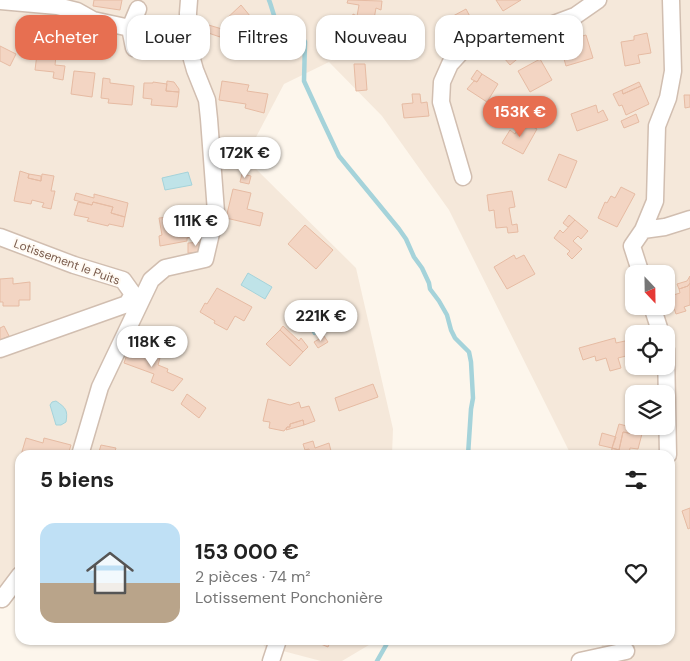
<!DOCTYPE html>
<html lang="fr">
<meta charset="utf-8">
<style>
:root{--surface:#fff;--page:#f2f2f2;--text:#222;--muted:#767676;--line:#e0e0e0;--accent:#e76f51}
body{margin:0;font-family:"DM Sans",sans-serif;background:var(--page);color:var(--text);height:100vh;display:flex;flex-direction:column;font-size:19px;white-space:nowrap}
*{box-sizing:border-box;margin:0}
p{font-size:16px;color:var(--muted)}
.icon{flex:none;width:28px;height:28px;fill:none;stroke:currentColor;stroke-width:2;stroke-linecap:round;stroke-linejoin:round}
.map{position:relative;flex:1;overflow:hidden}
.side{position:absolute;left:15px;top:450px;width:660px;height:195px;display:flex;flex-direction:column;background:var(--surface);border-radius:15px;box-shadow:0 1px 4px #0004}
.side>*{flex:none}
.banner{position:absolute;left:15px;top:15px;width:660px;height:45px;display:flex;gap:10px}
.needle{width:32px;rotate:158deg}
.buttons{position:absolute;left:625px;top:265px;display:grid;gap:10px}
.buttons a{display:grid;place-items:center;width:50px;height:50px;border-radius:10px;background:var(--surface);box-shadow:0 1px 4px #0004;font-size:25px}
.price{position:absolute;translate:-50% -42px;padding:0 11px;border-radius:18px;background:#fff;color:#222;font-size:16px;line-height:32px;filter:drop-shadow(0 1px 2px #0008)}
.price::after{content:'';position:absolute;left:50%;top:30px;width:15px;height:11px;margin-left:-8px;background:inherit;clip-path:polygon(0 0,100% 0,50% 100%)}
.price.selected{background:var(--accent);color:#fff}
ul{padding:0;list-style:none}
li{display:flex;align-items:center;gap:15px;height:125px;padding:0 25px}
li+li{border-top:1px solid var(--line)}
li span{display:grid;place-items:center;flex:none;width:140px;height:100px;border-radius:15px;color:#555}
li>.icon{margin-inline-start:auto}
span .icon{width:60px;height:60px;fill:#fffc;stroke-width:1}
li b{font-size:21px}
h2{display:flex;justify-content:space-between;align-items:center;height:60px;padding:0 25px;font-size:21px}
.chip{padding:0 18px;border-radius:15px;background:var(--surface);box-shadow:0 1px 4px #0004;font-size:18px;line-height:45px}
.chip.selected{background:var(--accent);color:#fff}
.map>svg:first-child{display:block}
</style>
<div class="map">
<svg width="690" height="661" viewBox="0 0 690 661">
<rect width="100%" height="100%" fill="#fdf6ec"/>
<path fill="#f5e8da" fill-rule="evenodd" d="M0,0h690v661h-89l1,-21h68v-185h-99l-122,-245 -67,-94 -53,-54 -45,22 -29,55v29l101,100 37,161 -1,26h-372v131l-20,12zM634,274h32v32h-32zM634,334h32v32h-32zM634,394h32v32h-32z
M261,640h113v2l-32,19h-21l-57,-15z"/>
<path fill="#bfe3e8" stroke="#a5d3da" d="M188,172l4,13 -27,5 -3,-12z
M248,273l24,14 -7,12 -24,-14z
M312,310l12,18 -10,7 -12,-19z
M56,401c10,7 12,9 10,21l-5,3h-5l-6,-20 2,-3z"/>
<g fill="none" stroke-linecap="round" stroke-linejoin="round">
<path stroke="#a5d3da" stroke-width="4.5" d="M269,0c3,7 5,19 9,24 7,10 21,4 27,18l-1,39 18,39 17,36 60,73 7,10 8,18 8,11 7,15 1,6 9,12 8,14 4,15 4,8 14,14 2,10 2,36 -2,11 -3,46
M377,661l12,-21"/>
</g>
<path fill="#f3d5c3" stroke="#e6bba3" d="M94,0h28l-2,10 -27,-4z
M348,0l34,1 -1,9 -5,-2 -2,11 4,1 -2,9 -25,-6 2,-9 4,2 2,-11 -12,-2z
M496,0h25l-18,11z
M241,5l14,17 -19,15 -13,-15z
M466,9l10,19 -8,4 -1,-5 -17,10 -8,-15z
M267,19l6,8 -9,8 -7,-8z
M195,21l27,8 -2,8 -26,-9z
M351,23l21,5 -3,10 -20,-5z
M647,33l4,20 -13,2 2,8 -15,3 -4,-24 13,-2v-4z
M586,35l7,23 -27,8 -6,-21 13,-3 -1,-3z
M0,46l16,8 -6,12 -10,-5z
M515,49l6,7 -11,9 -6,-7z
M37,54l19,2 -1,9 10,1 -2,14 -10,-2 1,-6 -19,-2z
M540,59l12,21 -22,12 -12,-21z
M354,64h11l2,26 -11,1z
M477,70l5,4 -5,8 -6,-3z
M74,71l21,2 -3,24 -21,-3z
M482,74l16,10 -11,18 -20,-13 7,-8 3,1z
M103,78l7,1v4l24,3 -2,19 -24,-2 1,-4 -8,-1z
M167,81l7,1 5,7v3l-13,-1z
M222,81l27,4 -2,6 21,3 -4,19 -19,-5 1,-4 -27,-4z
M153,82l14,2 -1,7 13,1 -2,15 -26,-2 1,-6 -9,-1 1,-15h9z
M639,82l2,4 -18,8 -1,-4z
M641,86l8,18 -23,11 -4,-10 -3,1 -6,-12 9,-4 1,4z
M412,94h8l1,9 6,-1 2,14 -25,2 -2,-14 11,-1z
M684,95h6v12l-5,1z
M596,105l2,8 5,-3 5,10 -31,11 -6,-17z
M636,114l3,8 -15,6 -3,-7z
M522,121l15,8 -14,25 -21,-11 8,-13 5,4z
M559,154l18,7 -11,27 -18,-8z
M20,171l9,3 -1,4 13,3 1,-7 12,2 -3,15h4l-4,18 -9,-2 2,-4 -12,-3 -1,4 -17,-3z
M29,174l12,2v5l-13,-3z
M242,174l9,2 -2,8 -9,-2z
M621,187l14,7 -18,33 -19,-9 7,-16 2,1 4,-7 4,2z
M233,189l18,4 -4,16 16,4 -3,13 -34,-8z
M512,191l3,16 -6,1 3,17 5,-1 1,8 -10,1 -1,-6 -11,1 -2,-18 -5,1 -2,-16z
M76,193l18,5v-4l34,9 -3,14 -14,-4 2,-6 -20,-5 -1,3 -18,-5z
M78,202l14,3 1,-3 20,5 -2,6 14,4 -2,10 -14,-3 -1,2 -21,-5 2,-3 -15,-3z
M569,215l6,5 -7,7 -5,-4z
M197,216l3,20 -13,2v3l-27,5 -1,-10 3,-1 -3,-17 10,-1 1,7 16,-2v-3z
M186,217v5l-16,2 -1,-5z
M575,220l13,11 -7,8 -3,-3 -5,5 9,8 -10,10 -5,-5 3,-3 -16,-13 6,-8 3,3z
M305,225l28,25 -17,19 -28,-25z
M204,242l-1,10 -15,1v-10z
M514,255l2,4 8,-4 11,19 -28,15 -13,-22z
M690,276v7l-2,3 -9,3 -2,-5 10,-3z
M13,278v6l17,-2v18h-11v6h-16v-4h-3v-23z
M690,283v22l-6,2 2,4 -10,3 -6,-18 10,-3 -1,-4 9,-3z
M217,288l35,19 -8,14 -9,-5 -8,14 -13,-7 1,-2 -15,-9 5,-9 2,1z
M4,326l5,10 -9,4v-12z
M283,326l16,15 2,-3 7,9 -5,5 -23,-22z
M280,330l23,22 -13,14 -24,-22z
M324,336l4,6 -10,6 -4,-6z
M615,338l1,5 18,-4v15l-16,4 3,10 -11,3 -4,-13 -10,3 -1,-5 -12,4 -4,-12z
M130,346l30,12 -2,7 10,4 -1,3 16,7 -10,12 -22,-9 3,-8 -30,-11z
M373,384l5,13 -39,14 -4,-13z
M187,394l19,14 -7,10 -18,-14z
M268,399l22,6 9,-3 2,6 8,-2 6,15 -11,4 -1,-5 -13,4v3h-3l-3,4 -15,-3 1,-6 -7,-1z
M303,420l1,5 -18,5 1,-3h3v-3z
M619,424l16,4 -1,6 -11,-2 -4,18 -7,-2z
M635,428l8,2 -5,19 -8,-1 -1,7h-18l1,-7 7,2 4,-18 11,2z
M602,433l14,4 -4,11 -13,-3z
M26,438l17,5 1,-5 27,7 -3,10h-47z
M313,441l2,7 14,-5 3,12h-22l-1,-6 -4,1 -2,-6z
M101,445l15,3 -1,3 11,2v2h-28z
M690,508v20l-2,1 -6,-18z
M311,640h20l-3,7z"/>
<g fill="none" stroke-linecap="round" stroke-linejoin="round">
<g stroke="#d1beb0" stroke-width="19">
<path id="minor" d="M0,1l57,5 20,5 16,9 37,8
M134,48l-4,-20 8,-19
M463,177l-22,-75 1,-20 8,-18 11,-12 20,-11 54,-10 40,-15 23,-16
M643,230l22,-3 25,-8
M0,237l74,28 49,15 10,14 -6,10 -127,45
M641,274l-9,-28 11,-16 12,-29 2,-75 11,-28 5,-27 -2,-71
M652,306l9,28
M666,349l2,106
M80,455l20,-68 51,-107 14,-12 40,-9 11,-47 -7,-93 -2,-19 -12,-30 -7,-25v-32l1,-13
M2,599l18,-24
M271,661l7,-21
M580,661l46,-10"/>
</g>
<use href="#minor" stroke="#fff" stroke-width="16"/>
</g>
<g text-anchor="middle" dominant-baseline="central" stroke-width="4" stroke-linejoin="round" paint-order="stroke">
<g font-size="12" fill="#7a5c4d" stroke="#fffaf3">
<text transform="translate(67 262) rotate(20)">Lotissement le Puits</text>
</g>
</g>
</svg>
<div class="buttons">
<a><svg class="needle" viewBox="-14 -14 28 28"><path d="M0-13l5 13h-10z" fill="#e53935"/><path d="M0 13l5-13h-10z" fill="#767676"/></svg></a>
<a><svg class="icon" aria-label="locate" viewBox="0 0 24 24"><circle cx="12" cy="12" r="6"/><path d="M12 2v4M12 18v4M2 12h4M18 12h4"/></svg></a>
<a><svg class="icon" aria-label="layers" viewBox="0 0 24 24"><path d="M12 4l9 5-9 5-9-5zM3 14l9 5 9-5"/></svg></a>
</div>
<b class="price selected" style="left:520px;top:138px">153K €</b>
<b class="price" style="left:245px;top:179px">172K €</b>
<b class="price" style="left:196px;top:247px">111K €</b>
<b class="price" style="left:321px;top:342px">221K €</b>
<b class="price" style="left:152px;top:368px">118K €</b>
<div class="banner">
<a class="chip selected">Acheter</a>
<a class="chip">Louer</a>
<a class="chip">Filtres</a>
<a class="chip">Nouveau</a>
<a class="chip">Appartement</a>
</div>
<section class="side">
<h2>5 biens<svg class="icon" aria-label="filters" viewBox="0 0 24 24"><path d="M4 7h16M4 17h16"/><circle cx="9" cy="7" r="2"/><circle cx="15" cy="17" r="2"/></svg></h2>
<ul>
<li><span style="background:linear-gradient(#bfe0f5 60%,#b9a48a 0)"><svg class="icon" aria-label="home" viewBox="0 0 24 24"><path d="M3 11l9-7 9 7M6 9v11h12V9"/></svg></span><div><b>153 000 €</b><p>2 pièces · 74 m²</p><p>Lotissement Ponchonière</p></div><svg class="icon" aria-label="heart" viewBox="0 0 24 24"><path d="M12 20l-8-8c-3-5 5-10 8-4 3-6 11-1 8 4z"/></svg></li>
</ul>
</section>
</div>
